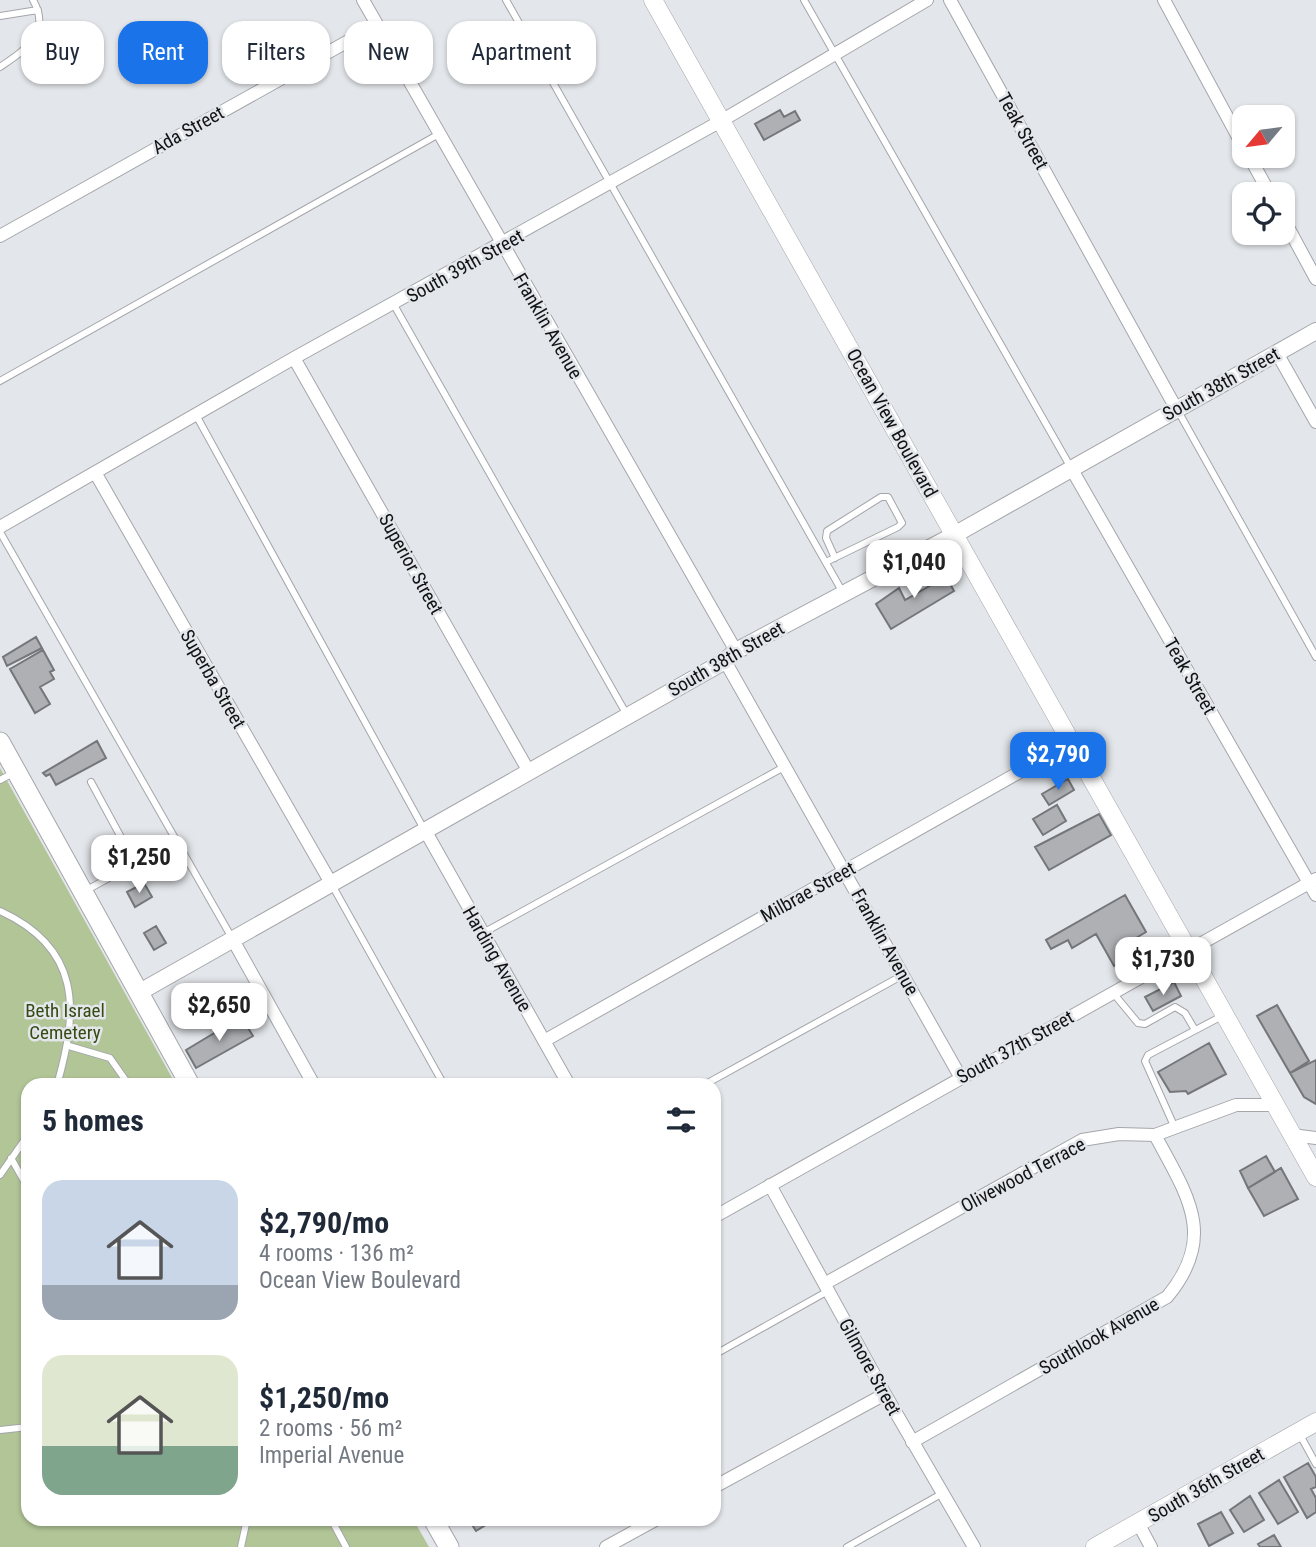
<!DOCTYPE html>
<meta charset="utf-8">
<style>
:root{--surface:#fff;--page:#f6f6f7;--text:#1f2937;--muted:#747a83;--accent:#1a73e8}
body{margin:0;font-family:"Roboto Condensed",sans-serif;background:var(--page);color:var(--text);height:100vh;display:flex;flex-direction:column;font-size:26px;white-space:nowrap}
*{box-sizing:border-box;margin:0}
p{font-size:23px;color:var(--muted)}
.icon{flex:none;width:38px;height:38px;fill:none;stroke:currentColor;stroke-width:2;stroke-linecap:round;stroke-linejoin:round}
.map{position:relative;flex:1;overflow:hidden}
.details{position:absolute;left:21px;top:1078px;width:700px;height:448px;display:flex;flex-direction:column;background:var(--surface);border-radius:21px;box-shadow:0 2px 5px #0004}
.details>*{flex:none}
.guide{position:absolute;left:21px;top:21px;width:700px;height:63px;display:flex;gap:14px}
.needle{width:46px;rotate:241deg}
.fabs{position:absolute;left:1232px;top:105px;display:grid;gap:14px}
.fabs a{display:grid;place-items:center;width:63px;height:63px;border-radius:14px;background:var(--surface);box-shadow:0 2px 5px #0004;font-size:35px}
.price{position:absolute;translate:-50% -60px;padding:0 16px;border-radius:14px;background:#fff;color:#222;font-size:23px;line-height:46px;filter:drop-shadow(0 2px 4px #0008)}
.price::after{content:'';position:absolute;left:50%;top:42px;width:21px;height:16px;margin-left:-10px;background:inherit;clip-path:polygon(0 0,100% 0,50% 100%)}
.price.on{background:var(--accent);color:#fff}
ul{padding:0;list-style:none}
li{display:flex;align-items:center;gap:21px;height:175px;padding:0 21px}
li span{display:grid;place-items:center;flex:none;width:196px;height:140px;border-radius:21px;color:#555}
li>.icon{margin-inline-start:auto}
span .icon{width:84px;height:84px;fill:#fffc;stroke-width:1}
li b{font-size:30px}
h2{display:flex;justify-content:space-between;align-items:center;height:84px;padding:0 21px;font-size:30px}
.pill{padding:0 24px;border-radius:21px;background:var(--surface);box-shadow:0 2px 5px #0004;font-size:24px;line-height:63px}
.pill.on{background:var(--accent);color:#fff}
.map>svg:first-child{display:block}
</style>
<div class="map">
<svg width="1316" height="1547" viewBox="0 0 1316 1547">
<rect width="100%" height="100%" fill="#e3e6ea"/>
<path fill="#b1c597" d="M0,768l176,317h-148v434h385l16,28h-429z"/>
<path fill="#aeb0b4" stroke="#747679" stroke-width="2" d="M780,110l4,7 11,-6 5,9 -36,20 -9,-16z
M939,564l15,27 -63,38 -15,-25 23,-16 6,12 33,-19 -8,-11z
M36,637l6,11 -35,18 -4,-9z
M43,650l11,20 -4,2 4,7 -14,8 10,17 -15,9 -25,-44z
M97,741l9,17 -50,27 -6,-11 -4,2 -3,-3z
M1068,779l6,11 -25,15 -7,-11z
M1057,805l9,16 -23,14 -10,-16z
M1099,814l12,21 -62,35 -14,-23z
M144,883l8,14 -17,10 -8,-15z
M1125,895l21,37 -15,9 7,12 -24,13 -18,-32 -24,14 -4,-8 -17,9 -5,-9z
M156,926l10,17 -12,7 -10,-17z
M1174,982l7,14 -28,15 -8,-14z
M1277,1005l32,56 -19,12 -33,-57z
M241,1017l12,19 -57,32 -10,-18z
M1209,1043l17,31 -38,20 -2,-3 -16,1 -12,-20z
M1316,1060v44l-12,-7 -14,-24z
M1266,1156l9,16 -27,16 -8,-17z
M1281,1168l17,31 -34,17 -16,-28z
M1308,1463l8,14v10l-5,2 5,9v14l-9,6 -23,-41z
M1279,1480l19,32 -20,12 -19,-31z
M1250,1496l14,24 -20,12 -14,-22z
M1221,1512l12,21 -24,13 -11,-22z
M486,1519l3,4 -13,8 -7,-11z
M1274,1535l7,12h-21l-2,-3z"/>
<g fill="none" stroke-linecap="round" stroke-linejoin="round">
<g stroke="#a4a6aa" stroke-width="8">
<path id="service" d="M506,0l336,591
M804,0l266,466
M0,16l38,-6
M0,67c25,-17 52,-34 33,-67
M394,305l233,410
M0,381l439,-247
M1178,411l138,246
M196,415l229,416
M0,532l232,406
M826,562l72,-35 4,-4 -14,-26h-7l-54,34 -1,7 9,20
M0,780l15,-8
M332,885l112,200
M85,891l40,-22 5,-15 -39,-72
M0,911c81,37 79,98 57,174
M483,933l301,-166
M1114,994l24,29 7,1 30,-17 10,6 10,17
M69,1046l41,12 19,27
M704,1085l199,-110
M1175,1128l-30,-67 3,-6 76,-40
M11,1158l17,30
M0,1175l28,-40
M714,1355l114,-64
M0,1430l28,-3
M1300,1435l16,29
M331,1519l15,28
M241,1547l6,-28
M847,1547l96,-54"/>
</g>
<g stroke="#a4a6aa" stroke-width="14">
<path id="minor" d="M363,0l373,651
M950,0l227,410
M1164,0l80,148
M1249,156l21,38
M1283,218l33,61
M0,236l377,-211
M1277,353l39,69
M294,358l234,412
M1071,468l245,427
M96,474l235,409
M0,527l294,-169 427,-237 206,-121
M725,661l236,417
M426,832l143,253
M233,940l81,145
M544,1041l527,-298
M1292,1135l24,3
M770,1185l115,209 89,153
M714,1217l602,-338
M826,1283l256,-143 37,-6 36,1 81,-30h39
M912,1442l255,-145c51,-61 20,-102 -12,-162
M714,1487l171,-93
M1138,1523l13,24
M606,1547l51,-28"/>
</g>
<g stroke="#a4a6aa" stroke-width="18">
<path id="tertiary" d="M138,993l587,-332 11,-10 218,-116 362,-204"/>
</g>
<g stroke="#a4a6aa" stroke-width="19">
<path id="secondary" d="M653,0l663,1177
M1095,1547l221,-125"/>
</g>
<g stroke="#a4a6aa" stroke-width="21">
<path id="primary" d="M0,742l190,343
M433,1519l16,28"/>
</g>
<use href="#service" stroke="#fff" stroke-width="6"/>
<use href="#minor" stroke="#fff" stroke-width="12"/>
<use href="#tertiary" stroke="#fff" stroke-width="16"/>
<use href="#secondary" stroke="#fff" stroke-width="18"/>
<use href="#primary" stroke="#fff" stroke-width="19"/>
</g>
<g text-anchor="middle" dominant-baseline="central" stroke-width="5" stroke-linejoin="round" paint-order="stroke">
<g font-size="19" fill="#121314" stroke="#e3e6ea">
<text transform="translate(188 130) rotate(-29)">Ada Street</text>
<text transform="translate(1023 131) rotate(61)">Teak Street</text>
<text transform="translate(465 266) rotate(-29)">South 39th Street</text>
<text transform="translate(548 326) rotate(60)">Franklin Avenue</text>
<text transform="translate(1221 384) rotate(-29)">South 38th Street</text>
<text transform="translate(892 423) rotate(61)">Ocean View Boulevard</text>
<text transform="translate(411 564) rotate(61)">Superior Street</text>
<text transform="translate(726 659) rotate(-30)">South 38th Street</text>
<text transform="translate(1190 676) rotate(60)">Teak Street</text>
<text transform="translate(213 679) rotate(60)">Superba Street</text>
<text transform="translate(808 892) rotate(-29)">Milbrae Street</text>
<text transform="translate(885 942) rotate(61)">Franklin Avenue</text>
<text transform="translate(497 959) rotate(60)">Harding Avenue</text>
<text transform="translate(1015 1047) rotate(-29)">South 37th Street</text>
<text transform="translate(1023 1175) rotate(-28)">Olivewood Terrace</text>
<text transform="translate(1099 1336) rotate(-30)">Southlook Avenue</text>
<text transform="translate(870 1367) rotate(61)">Gilmore Street</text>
<text transform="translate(1206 1485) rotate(-30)">South 36th Street</text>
</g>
<g font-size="19" fill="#354911" stroke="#e3e6ea">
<text x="65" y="1010">Beth Israel<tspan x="65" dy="22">Cemetery</tspan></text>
</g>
</g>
</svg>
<div class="fabs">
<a><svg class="needle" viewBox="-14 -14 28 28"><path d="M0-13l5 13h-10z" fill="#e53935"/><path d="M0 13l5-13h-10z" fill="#747a83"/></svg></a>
<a><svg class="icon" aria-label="locate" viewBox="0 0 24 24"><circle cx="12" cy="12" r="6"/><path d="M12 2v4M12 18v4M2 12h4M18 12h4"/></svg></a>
</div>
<b class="price" style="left:914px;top:600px">$1,040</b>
<b class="price on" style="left:1058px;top:792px">$2,790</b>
<b class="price" style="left:139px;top:895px">$1,250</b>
<b class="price" style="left:1163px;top:997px">$1,730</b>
<b class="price" style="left:219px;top:1043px">$2,650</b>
<div class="guide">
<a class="pill">Buy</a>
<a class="pill on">Rent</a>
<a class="pill">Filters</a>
<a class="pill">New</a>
<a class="pill">Apartment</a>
</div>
<section class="details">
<h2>5 homes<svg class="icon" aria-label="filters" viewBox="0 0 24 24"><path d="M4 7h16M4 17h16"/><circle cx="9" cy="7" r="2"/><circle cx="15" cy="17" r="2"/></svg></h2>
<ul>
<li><span style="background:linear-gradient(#c9d6e8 75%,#9aa5b1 0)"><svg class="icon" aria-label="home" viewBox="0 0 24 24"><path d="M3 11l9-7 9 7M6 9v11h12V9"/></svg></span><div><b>$2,790/mo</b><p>4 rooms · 136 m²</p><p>Ocean View Boulevard</p></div></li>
<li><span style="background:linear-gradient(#dfe7d0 65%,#7fa58c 0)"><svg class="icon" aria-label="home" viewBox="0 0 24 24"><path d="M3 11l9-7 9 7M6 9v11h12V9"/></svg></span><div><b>$1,250/mo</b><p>2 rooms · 56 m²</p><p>Imperial Avenue</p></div></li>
</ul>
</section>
</div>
